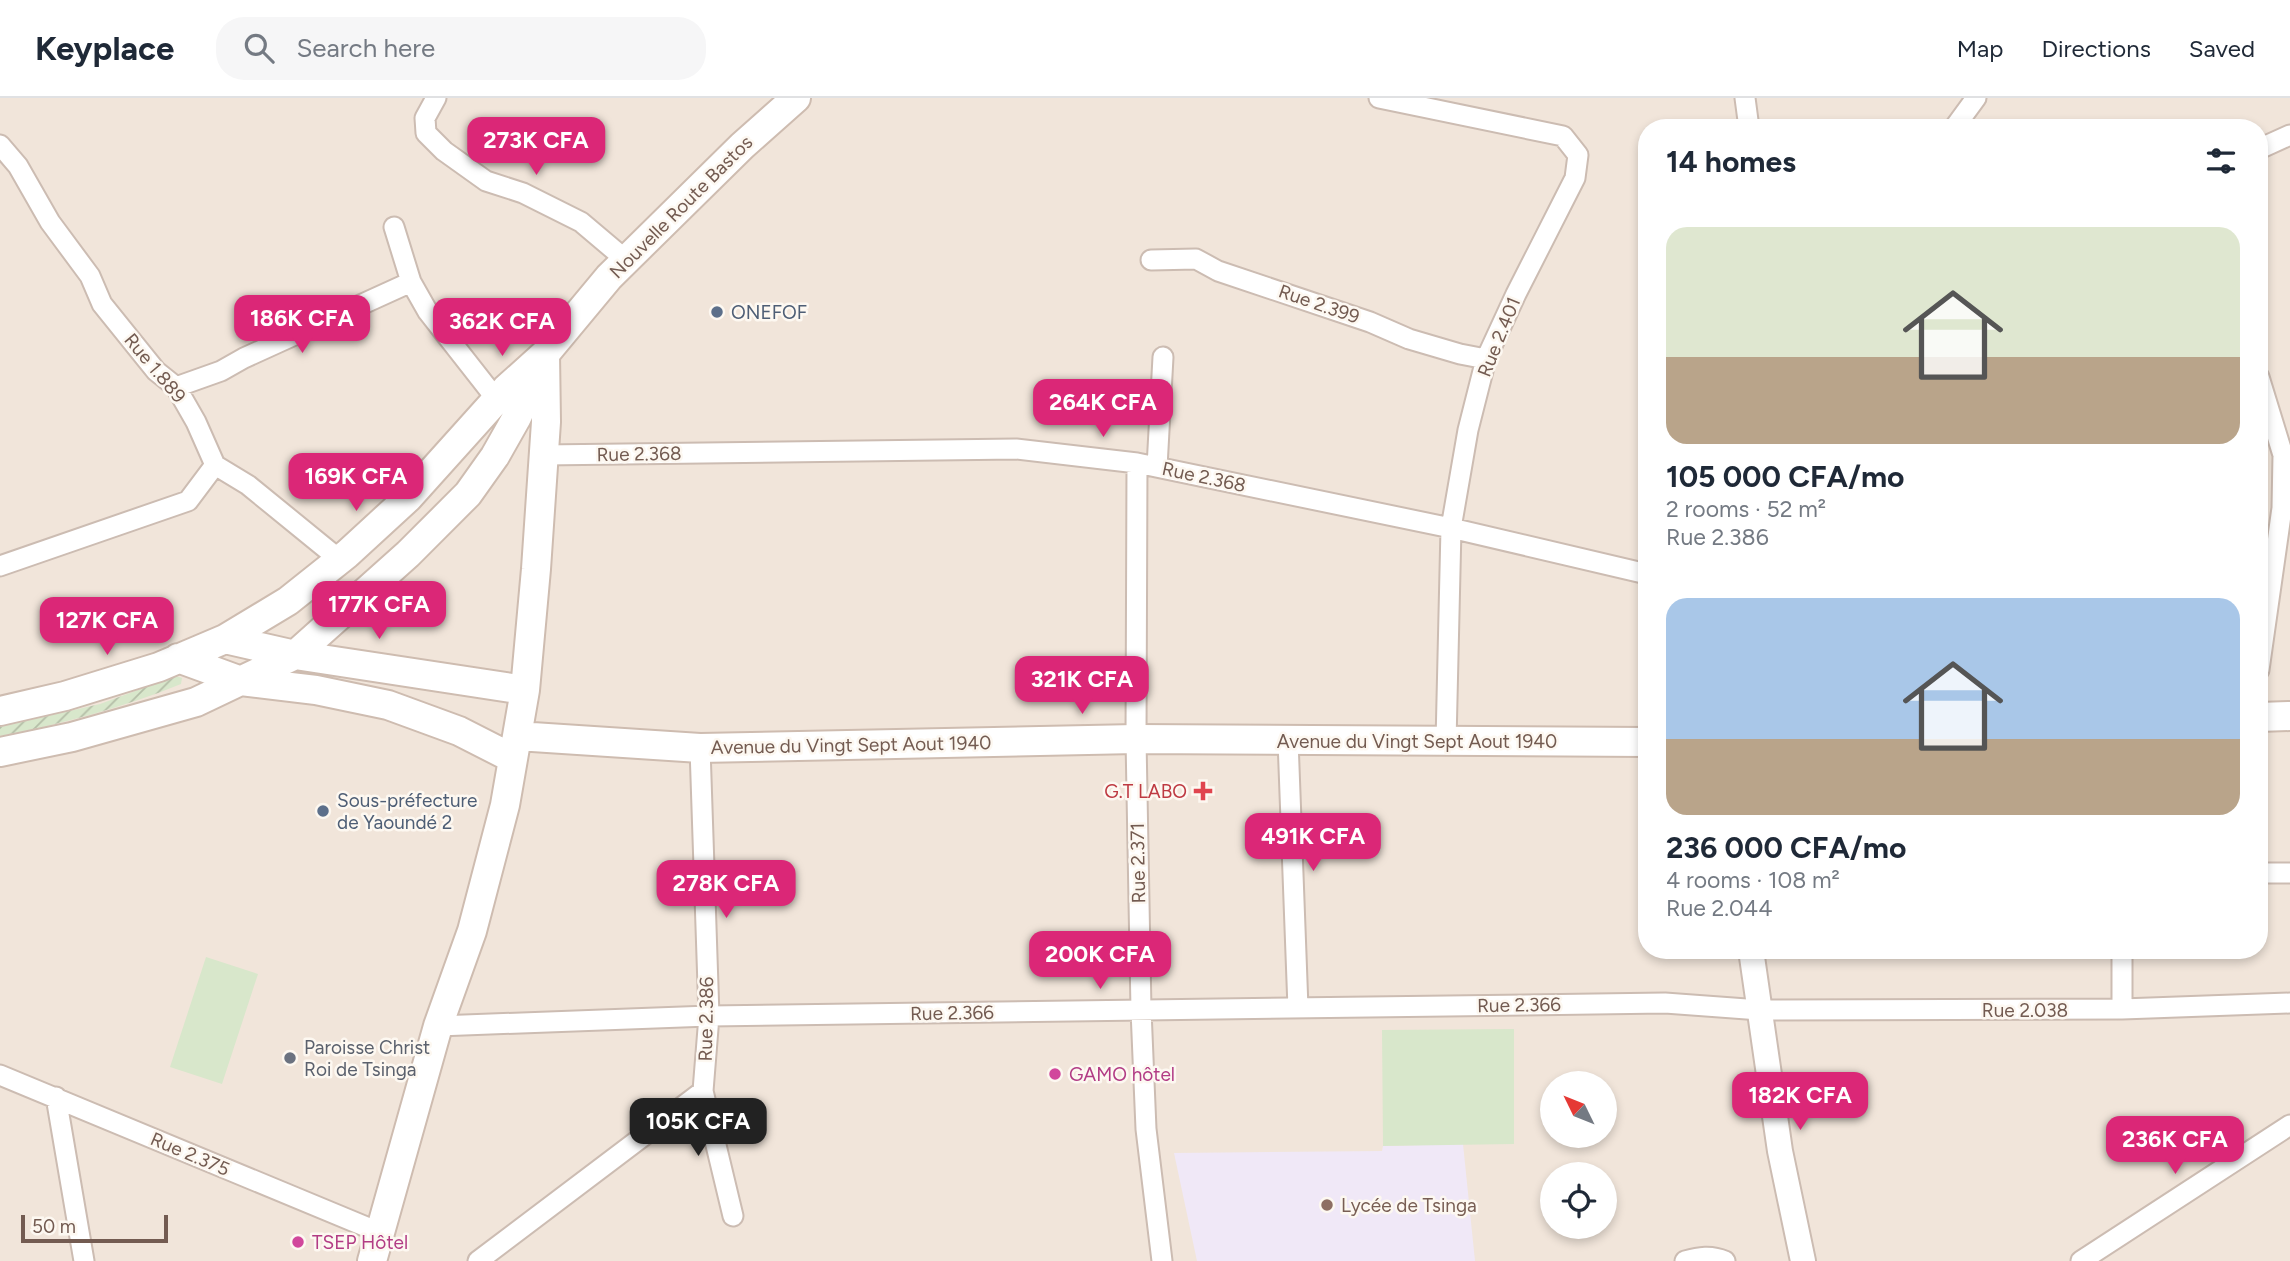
<!DOCTYPE html>
<meta charset="utf-8">
<style>
:root{--surface:#fff;--page:#f6f6f7;--text:#1f2937;--muted:#747a83;--line:#e0e1e3;--accent:#db2777}
body{margin:0;font-family:Figtree,sans-serif;background:var(--page);color:var(--text);height:100vh;display:flex;flex-direction:column;font-size:26px;white-space:nowrap}
*{box-sizing:border-box;margin:0}
p{font-size:23px;color:var(--muted)}
.icon{flex:none;width:38px;height:38px;fill:none;stroke:currentColor;stroke-width:2;stroke-linecap:round;stroke-linejoin:round}
.map{position:relative;flex:1;overflow:hidden}
.side{position:absolute;left:1638px;top:21px;width:630px;height:840px;display:flex;flex-direction:column;background:var(--surface);border-radius:28px;box-shadow:0 4px 10px #0003}
.side>*{flex:none}
.needle{width:46px;rotate:313deg}
.fabs{position:absolute;left:1540px;top:973px;display:grid;gap:14px}
.fabs a{display:grid;place-items:center;width:77px;height:77px;border-radius:50%;background:var(--surface);box-shadow:0 4px 10px #0003;font-size:35px}
.scale{position:absolute;left:21px;bottom:18px;width:147px;box-sizing:border-box;padding-left:7px;border:4px solid #735b51;border-top:0;font-size:19px;line-height:24px;white-space:nowrap;color:#735b51;-webkit-text-stroke:5px #fdf8f1;paint-order:stroke}
.price{position:absolute;translate:-50% -60px;padding:0 16px;border-radius:14px;background:var(--accent);color:#fff;font-size:23px;line-height:46px;filter:drop-shadow(0 2px 4px #0008)}
.price::after{content:'';position:absolute;left:50%;top:42px;width:21px;height:16px;margin-left:-10px;background:inherit;clip-path:polygon(0 0,100% 0,50% 100%)}
.price.on{background:#222;color:#fff}
ul{padding:0;list-style:none}
li{display:grid;align-content:center;gap:14px;height:371px;padding:0 28px}
li span{display:grid;place-items:center;height:217px;border-radius:21px;color:#555}
li>.icon{margin-inline-start:auto}
span .icon{width:126px;height:126px;fill:#fffc;stroke-width:1}
li b{font-size:30px}
h2{display:flex;justify-content:space-between;align-items:center;height:84px;padding:0 28px;font-size:30px}
header{display:flex;align-items:center;gap:42px;box-sizing:border-box;height:98px;padding:0 35px;background:var(--surface);border-bottom:2px solid var(--line)}
header strong{font-size:33px}
nav{display:flex;gap:38px;margin-inline-start:auto;font-size:24px}
.search{width:490px;height:63px;background:var(--page);display:flex;align-items:center;gap:18px;box-sizing:border-box;padding:0 24px;border-radius:28px;color:var(--muted);font-size:26px}
.map>svg:first-child{display:block}
</style>
<header>
<strong>Keyplace</strong>
<div class="search"><svg class="icon" aria-label="search" viewBox="0 0 24 24"><circle cx="10" cy="10" r="6"/><path d="M15 15l6 6"/></svg>Search here</div>
<nav><a>Map</a><a>Directions</a><a>Saved</a></nav>
</header>
<div class="map">
<svg width="2290" height="1163" viewBox="0 0 2290 1163">
<defs>
<pattern id="garden-furrows" width="10" height="10" patternUnits="userSpaceOnUse" patternTransform="scale(1.75)"><rect width="10" height="10" fill="#d8e7cb"/><path d="M-1 1l2-2M0 10L10 0M9 11l2-2" fill="none" stroke="#b4bea7"/></pattern>
</defs>
<rect width="100%" height="100%" fill="#faf4eb"/>
<path fill="#f1e5da" fill-rule="evenodd" d="M0,0h2290v1163h-2290zM1647,30h612v822h-612zM1552,985h53v53h-53zM1552,1076h53v53h-53z"/>
<path fill="#f0e8f7" d="M1463,1046l12,117h-278l-23,-108 208,-2 1,-5z"/>
<path fill="url(#garden-furrows)" d="M176,578l6,2 -1,6c-59,24 -119,40 -181,52v-9l100,-23z"/>
<path fill="#d8e7cb" d="M206,859l52,17 -36,110 -52,-17z
M1514,931v115l-131,2 -1,-116z"/>
<g fill="none" stroke-linecap="round" stroke-linejoin="round">
<g stroke="#ccbcb2" stroke-width="23">
<path id="minor" d="M436,0l-11,20 1,15 18,18 42,30 37,12 58,29 45,38
M1379,0l184,38 15,19 -3,23 -59,116 -30,65 -18,71 -17,98 -5,214
M1745,0l4,30
M1954,30l22,-30
M0,47l18,21 32,56 40,54 12,28 54,67 20,16 20,35 19,43 33,20 92,75
M2259,51l31,-14
M394,129l17,55 17,30 69,88
M1151,162l45,-1 22,12 152,51 39,17 51,15 26,5
M2259,279l24,78 -1,53 -23,162
M176,289l45,-16 23,-13 167,-76
M543,357l473,-6 121,14 314,65 196,46
M1137,365l-1,276 5,271 5,119 16,132
M1157,369l6,-110
M0,468l188,-65 27,-36
M1288,642l10,268
M700,650l9,268 -6,75 30,125
M2259,775h31
M2122,852v59
M438,928l271,-10 956,-13 95,7 362,-1 168,-6
M0,977l381,158
M56,999l28,164
M478,1163l225,-170
M1685,1163c14,-4 26,-6 40,0
M2081,1163l209,-136"/>
</g>
<g stroke="#ccbcb2" stroke-width="28">
<path id="tertiary" d="M1751,852l29,201 23,110"/>
</g>
<g stroke="#cebcb0" stroke-width="32">
<path id="secondary" d="M225,541l70,16 230,35
M178,560l63,23 75,9 72,15 71,26 53,27
M0,613l65,-15 94,-29 66,-28 63,-38 59,-47 61,-56 98,-109 39,-35 64,-77 133,-131 54,-48
M2259,619l31,-1
M517,638l183,12 436,-9 511,3
M0,654l72,-15 124,-35 99,-47 113,-101 60,-60 27,-38 22,-39 24,-54
M372,1163l66,-235 34,-95 33,-126 20,-115 11,-121 10,-147 -1,-68"/>
</g>
<use href="#minor" stroke="#fff" stroke-width="19"/>
<use href="#tertiary" stroke="#fff" stroke-width="24"/>
<use href="#secondary" stroke="#fff" stroke-width="28"/>
</g>
<g fill="#5c6f8a" stroke="#fdf8f1" stroke-width="2.5">
<circle cx="717" cy="214" r="7"/>
<circle cx="323" cy="713" r="7"/>
</g>
<path fill="#e0444e" stroke="#fdf8f1" stroke-width="2.5" d="M1199.5 682.5h7v7h7v7h-7v7h-7v-7h-7v-7h7z"/>
<circle fill="#6b7280" stroke="#fdf8f1" stroke-width="2.5" cx="290" cy="960" r="7"/>
<g fill="#d1479c" stroke="#fdf8f1" stroke-width="2.5">
<circle cx="1055" cy="976" r="7"/>
<circle cx="298" cy="1144" r="7"/>
</g>
<circle fill="#8d6e63" stroke="#fdf8f1" stroke-width="2.5" cx="1327" cy="1107" r="7"/>
<g text-anchor="middle" dominant-baseline="central" stroke-width="5" stroke-linejoin="round" paint-order="stroke">
<g font-size="19" fill="#735b51" stroke="#fdf8f1">
<text transform="translate(681 109) rotate(-45)">Nouvelle Route Bastos</text>
<text transform="translate(1319 206) rotate(19)">Rue 2.399</text>
<text transform="translate(1499 239) rotate(-68)">Rue 2.401</text>
<text transform="translate(155 270) rotate(50)">Rue 1.889</text>
<text transform="translate(639 356) rotate(-1)">Rue 2.368</text>
<text transform="translate(1204 379) rotate(12)">Rue 2.368</text>
<text x="1417" y="643">Avenue du Vingt Sept Aout 1940</text>
<text transform="translate(851 647) rotate(-1)">Avenue du Vingt Sept Aout 1940</text>
<text transform="translate(1138 765) rotate(-91)">Rue 2.371</text>
<text transform="translate(1519 907) rotate(-1)">Rue 2.366</text>
<text x="2025" y="912">Rue 2.038</text>
<text transform="translate(952 915) rotate(-1)">Rue 2.366</text>
<text transform="translate(706 921) rotate(-89)">Rue 2.386</text>
<text transform="translate(190 1056) rotate(23)">Rue 2.375</text>
</g>
<g font-size="19" fill="#4e5e75" stroke="#fdf8f1" text-anchor="start">
<text x="731" y="214">ONEFOF</text>
<text x="337" y="702">Sous-préfecture<tspan x="337" dy="22">de Yaoundé 2</tspan></text>
</g>
<g font-size="19" fill="#be3a42" stroke="#fdf8f1" text-anchor="end">
<text x="1187" y="693">G.T LABO</text>
</g>
<g font-size="19" fill="#5b616d" stroke="#fdf8f1" text-anchor="start">
<text x="304" y="949">Paroisse Christ<tspan x="304" dy="22">Roi de Tsinga</tspan></text>
</g>
<g font-size="19" fill="#b23c85" stroke="#fdf8f1" text-anchor="start">
<text x="1069" y="976">GAMO hôtel</text>
<text x="312" y="1144">TSEP Hôtel</text>
</g>
<g font-size="19" fill="#785e54" stroke="#fdf8f1" text-anchor="start">
<text x="1341" y="1107">Lycée de Tsinga</text>
</g>
</g>
</svg>
<div class="fabs">
<a><svg class="needle" viewBox="-14 -14 28 28"><path d="M0-13l5 13h-10z" fill="#e53935"/><path d="M0 13l5-13h-10z" fill="#747a83"/></svg></a>
<a><svg class="icon" aria-label="locate" viewBox="0 0 24 24"><circle cx="12" cy="12" r="6"/><path d="M12 2v4M12 18v4M2 12h4M18 12h4"/></svg></a>
</div>
<div class="scale">50 m</div>
<b class="price" style="left:536px;top:79px">273K CFA</b>
<b class="price" style="left:302px;top:257px">186K CFA</b>
<b class="price" style="left:502px;top:260px">362K CFA</b>
<b class="price" style="left:1103px;top:341px">264K CFA</b>
<b class="price" style="left:356px;top:415px">169K CFA</b>
<b class="price" style="left:379px;top:543px">177K CFA</b>
<b class="price" style="left:107px;top:559px">127K CFA</b>
<b class="price" style="left:1082px;top:618px">321K CFA</b>
<b class="price" style="left:1313px;top:775px">491K CFA</b>
<b class="price" style="left:726px;top:822px">278K CFA</b>
<b class="price" style="left:1100px;top:893px">200K CFA</b>
<b class="price" style="left:1800px;top:1034px">182K CFA</b>
<b class="price on" style="left:698px;top:1060px">105K CFA</b>
<b class="price" style="left:2175px;top:1078px">236K CFA</b>
<section class="side">
<h2>14 homes<svg class="icon" aria-label="filters" viewBox="0 0 24 24"><path d="M4 7h16M4 17h16"/><circle cx="9" cy="7" r="2"/><circle cx="15" cy="17" r="2"/></svg></h2>
<ul>
<li><span style="background:linear-gradient(#dfe7d0 60%,#b9a48a 0)"><svg class="icon" aria-label="home" viewBox="0 0 24 24"><path d="M3 11l9-7 9 7M6 9v11h12V9"/></svg></span><div><b>105 000 CFA/mo</b><p>2 rooms · 52 m²</p><p>Rue 2.386</p></div></li>
<li><span style="background:linear-gradient(#a9c7e8 65%,#b9a48a 0)"><svg class="icon" aria-label="home" viewBox="0 0 24 24"><path d="M3 11l9-7 9 7M6 9v11h12V9"/></svg></span><div><b>236 000 CFA/mo</b><p>4 rooms · 108 m²</p><p>Rue 2.044</p></div></li>
</ul>
</section>
</div>
